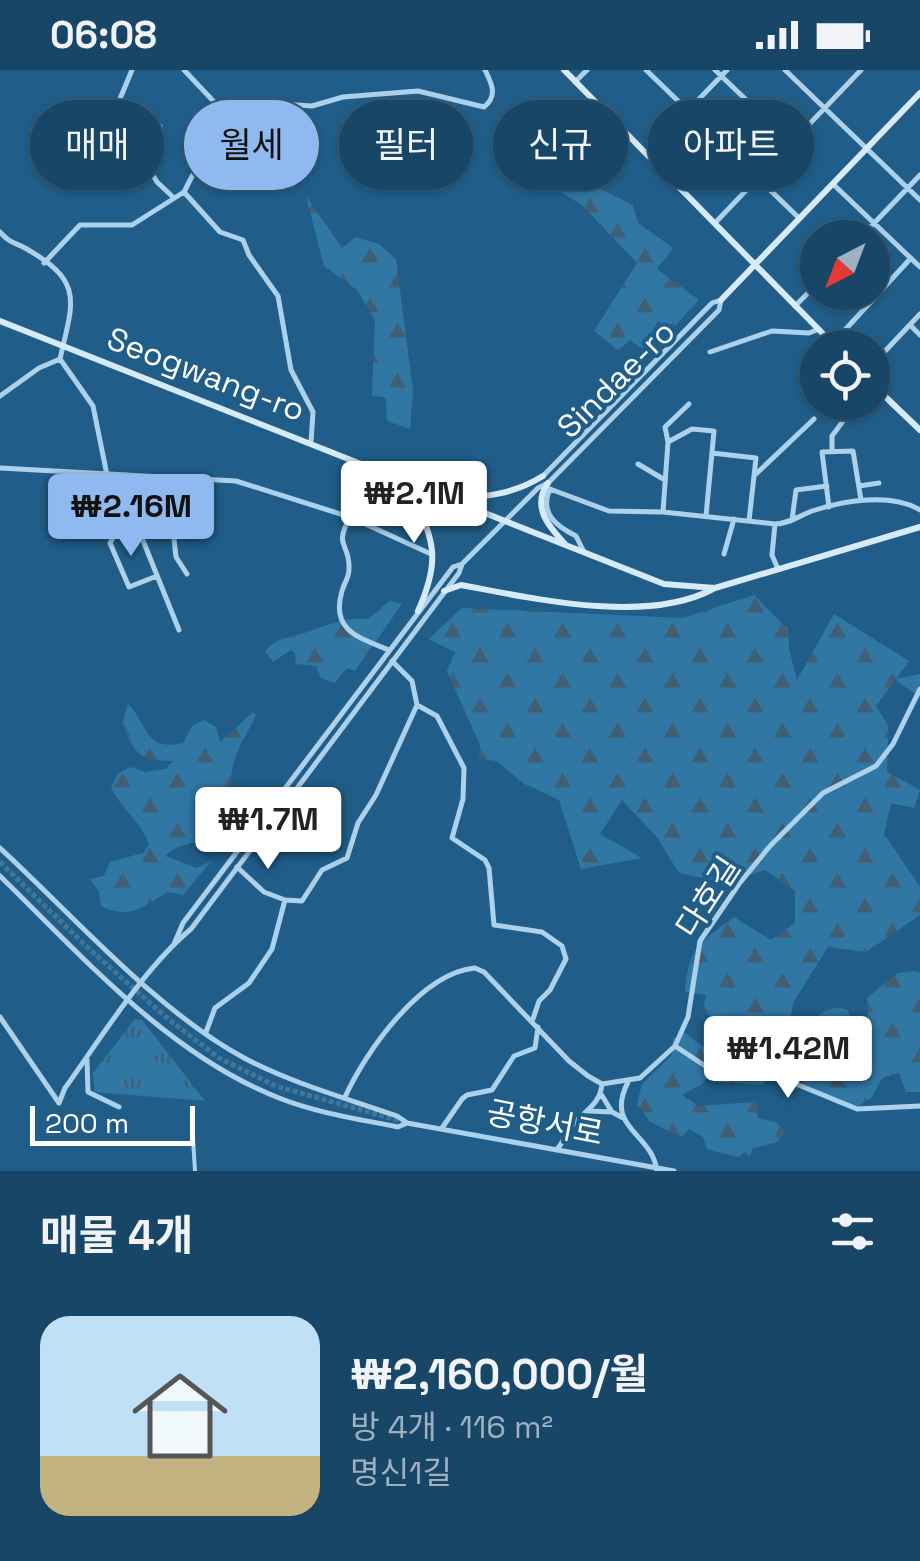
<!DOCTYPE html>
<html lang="ko">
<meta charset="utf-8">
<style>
:root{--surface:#184667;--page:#214d6d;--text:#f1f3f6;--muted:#9fb1c0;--line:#365e7b;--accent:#90b9f0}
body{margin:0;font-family:"Space Grotesk","Noto Sans KR",sans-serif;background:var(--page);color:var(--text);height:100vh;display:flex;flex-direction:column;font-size:38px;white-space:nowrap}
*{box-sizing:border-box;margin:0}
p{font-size:32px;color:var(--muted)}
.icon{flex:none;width:55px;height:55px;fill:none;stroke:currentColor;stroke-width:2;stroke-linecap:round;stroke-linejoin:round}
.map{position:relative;height:1101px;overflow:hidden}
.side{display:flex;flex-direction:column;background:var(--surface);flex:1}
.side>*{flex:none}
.guide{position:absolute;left:30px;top:30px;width:860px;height:90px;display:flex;gap:20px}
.needle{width:65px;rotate:222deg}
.buttons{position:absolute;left:800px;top:150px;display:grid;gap:20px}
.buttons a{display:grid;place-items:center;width:90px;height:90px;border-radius:50%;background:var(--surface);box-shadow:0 2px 8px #0004,0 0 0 2px var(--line);font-size:50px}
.scale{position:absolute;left:30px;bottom:25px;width:165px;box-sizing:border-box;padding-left:10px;border:5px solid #fff;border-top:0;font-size:28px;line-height:35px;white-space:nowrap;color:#fff;-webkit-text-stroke:8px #205e89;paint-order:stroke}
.price{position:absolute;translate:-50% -85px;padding:0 22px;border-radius:10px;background:#fff;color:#222;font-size:32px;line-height:65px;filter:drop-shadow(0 2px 5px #0008)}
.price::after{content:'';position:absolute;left:50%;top:60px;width:30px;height:22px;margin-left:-15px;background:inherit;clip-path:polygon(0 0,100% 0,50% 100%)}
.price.selected{background:var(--accent);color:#111}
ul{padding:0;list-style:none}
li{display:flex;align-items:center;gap:30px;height:250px;padding:0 40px}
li+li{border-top:2px solid var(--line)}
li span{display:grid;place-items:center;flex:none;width:280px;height:200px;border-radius:30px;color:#555}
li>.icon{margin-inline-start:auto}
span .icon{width:120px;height:120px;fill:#fffc;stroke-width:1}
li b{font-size:42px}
h2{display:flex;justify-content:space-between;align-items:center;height:120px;padding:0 40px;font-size:42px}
.tag{padding:0 35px;border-radius:45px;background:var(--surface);box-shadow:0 2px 8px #0004,0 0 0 2px var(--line);font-size:35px;line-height:90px}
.tag.selected{background:var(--accent);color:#111}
.status{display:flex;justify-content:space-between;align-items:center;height:70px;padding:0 50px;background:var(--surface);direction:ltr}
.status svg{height:28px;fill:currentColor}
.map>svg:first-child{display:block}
</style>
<div class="status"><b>06:08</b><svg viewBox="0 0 49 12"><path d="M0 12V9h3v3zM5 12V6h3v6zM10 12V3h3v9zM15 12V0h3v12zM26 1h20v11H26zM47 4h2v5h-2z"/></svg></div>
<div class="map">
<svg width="920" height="1101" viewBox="0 0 920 1101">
<defs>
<pattern id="grass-tufts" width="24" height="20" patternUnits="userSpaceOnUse" patternTransform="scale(2.5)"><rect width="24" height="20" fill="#3177a4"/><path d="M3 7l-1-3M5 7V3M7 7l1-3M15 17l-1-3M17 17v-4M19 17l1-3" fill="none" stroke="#405f74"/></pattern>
<pattern id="forest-firs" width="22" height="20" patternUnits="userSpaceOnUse" patternTransform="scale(2.5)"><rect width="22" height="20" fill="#3177a4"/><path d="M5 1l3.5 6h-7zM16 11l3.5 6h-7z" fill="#405f74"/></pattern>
</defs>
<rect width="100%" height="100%" fill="#205e89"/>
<path fill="url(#grass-tufts)" d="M135,949l7,1 63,81 -110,-9 -2,-19z"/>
<path fill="url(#forest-firs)" d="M584,53l11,23 -9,18 9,22 38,19 5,18 35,25 -16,21 42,31 -28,30 -13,-9 -15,28 -13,-9 -12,10 -24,-19 43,-68 -55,-58 -28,-17 -19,-38 -13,-15 -2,-11z
M306,126l36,52 14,-11 23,7 17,15 17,132 -3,38 -23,-8 -1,-23 -14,-3 3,-75 -18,-30 -33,-24z
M754,525l34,34 1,20 8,31 37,-66 75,47 -13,18 24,-5v23l-25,-17 -19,26 12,19 -1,47 33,18 -6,18 -23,-5 -7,31 36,53v28l-54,37 -38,-5 -35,56 -12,70 -20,12 -46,-3 -8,-4 -5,6 -20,11 17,11 57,-4 2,16 17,4 10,9 -8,11 -24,6 -3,8 -5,-4 -7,5 -31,-8 -4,-12 -14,-8 -7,8 -32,-15 -13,-18 5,-20 30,-29 1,-17 12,-5 18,14 8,-17h5l-2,-10 -11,-11 3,-14 -21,-3c3,-45 15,-49 49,-75l37,23 24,-17v-32l-30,-21 -38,13 -48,-10 -22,-36 -35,-37 -22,34 42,24 -61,11 -22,-69 -36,-17 -26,-22 -18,-2 1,-14 -33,-74 8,-19 -26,-13 33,-31 221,10z
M390,531l12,3 -47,67 -8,-3 -12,15 -14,-5 -5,-12 -20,-2 -1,-11 -4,-3 -18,12 -8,-11c14,-16 28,-13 45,-20 20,-7 36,-14 58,-12z
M128,634c20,20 17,48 55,39l9,-17 12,-6 12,7 4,15 33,-30 3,3c-7,15 -16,29 -21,43 -8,22 1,48 -15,70 -12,18 -40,11 -55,28l32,12 14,-7 -28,34 -15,-3c-26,15 -37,28 -67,14l-2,-14 -9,-13 14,-3 6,-14 33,-9 6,-8c-4,-19 -28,-36 -38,-58l7,-13 12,-7 15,5 21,-3 7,-8c-36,-1 -36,-6 -51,-37z
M915,901l5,2v119h-14l-7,-19 -17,5 -10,19 -18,12 -52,-25 8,-12 -8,-4c-3,-27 13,-70 46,-58l7,37 15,-3 -3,-46 31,-25z"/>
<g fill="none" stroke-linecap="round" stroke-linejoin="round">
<path stroke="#41769b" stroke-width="5" stroke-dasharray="5 2.5" stroke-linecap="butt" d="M0,792l88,86 79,70 52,40 57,28 128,36"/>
<path stroke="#abd1eb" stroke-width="4" d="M193,1069l2,32"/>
<path stroke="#abd1eb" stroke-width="5" d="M646,0l153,148
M715,0l76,73
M785,0l135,130
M117,36l15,-36
M217,41l18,-10 77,5 31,-9 75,-6 66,16c14,-11 8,-23 1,-37
M160,56l-20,28 17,28 17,16
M647,83l80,-83
M833,114l87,83
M184,122l36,40 23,8 6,15 29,41 13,74 22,42 -2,30
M715,153l146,-153
M0,162c11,12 12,9 25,16 60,34 48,53 35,111l-21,9 -39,28
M860,168l60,-63
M44,193l36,-38h52l52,-33 25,-49 9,-37 -34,-36
M795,236l23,-23
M910,255l10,10
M833,273l78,-85
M710,282l62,-21 37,2 10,-4
M60,289l33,47 14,69
M872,295l48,-51
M668,372l24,-13 22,2 -8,85
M832,380v-14l14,-19
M712,383l44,5 -7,63
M638,394l27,16
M0,398l236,13 114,36 56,-34
M756,404l58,-55
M117,406l62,154
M859,416l20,-3
M829,437l-7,-55 31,-1 8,49
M129,441l-19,32 19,44 28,-11
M663,442l5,-70 -3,-15 24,-23
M792,450l4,-30 31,-4
M775,454l-3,31 6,14
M584,482l-8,-16c-20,-10 -37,-23 -26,-47l59,22 54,1 112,12c13,0 24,-8 37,-13 30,-10 79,-19 108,-1
M724,484l10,-35
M187,504l-11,-17 -2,-18 22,-59
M389,580c-29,-12 -59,-19 -47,-59 2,-8 7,-13 7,-22 1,-28 -16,-20 1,-52l81,37
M417,635l20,11 27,52 -1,31 -11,39 33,22 4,8 5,57 48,7 20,14 4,13 -16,31 -11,11 -6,18
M237,797l27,25 21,8
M206,962l9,-24 34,-25 23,-34 13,-49 17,1 20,-31 25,-12 11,-35 18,-28 41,-90 -5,-24 -20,-20
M675,976l50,33 43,-3 16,3 73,30 63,-3
M628,1012c-24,47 24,50 29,89
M601,1024l11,18
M345,1027c21,-46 76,-124 130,-129l9,4 85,89 19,15 14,8 38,-6 35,-32 13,-29 12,-76 39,-57 31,-38 53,-53 53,-27 17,-22 27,-55
M589,1041l23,1 11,6
M442,1058l20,-29 5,-4 25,-5 22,-34 21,-8 3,-21
M558,1078c6,-7 8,-15 14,-22 11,-15 28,-20 30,-42"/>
<path stroke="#abd1eb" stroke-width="5" d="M575,12l12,-12
M543,406l169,-173 9,-3
M0,778c75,69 156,163 246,211 48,25 100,39 151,57l9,6
M0,806c83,81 169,179 279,222 38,15 79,21 119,29l9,-4 267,48
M174,874l9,-21 270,-356 9,-3 76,-76 10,-5 171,-173 2,-10
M0,947l59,86
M87,990l1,32 31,15
M59,1033l6,-15c36,-50 79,-120 126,-159l268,-356 3,-9"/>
<path stroke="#d7eaf8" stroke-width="6" d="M564,0l273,278
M721,230l199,-207
M0,251l664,263 51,4 205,-61
M872,314l48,46
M408,413c23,55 36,70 10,128
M548,413c-17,24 1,44 18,62
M453,428c34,-1 61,-4 90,-22
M444,521l17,-6c71,13 185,40 252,4"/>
</g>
<g text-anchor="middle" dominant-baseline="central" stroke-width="8" stroke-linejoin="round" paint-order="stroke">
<g font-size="32" fill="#fff" stroke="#205e89">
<text transform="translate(206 304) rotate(21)">Seogwang-ro</text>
<text transform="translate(616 309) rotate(-45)">Sindae-ro</text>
<text transform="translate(708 827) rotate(-57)">다호길</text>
<text transform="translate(545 1053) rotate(11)">공항서로</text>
</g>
</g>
</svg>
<div class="buttons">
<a><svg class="needle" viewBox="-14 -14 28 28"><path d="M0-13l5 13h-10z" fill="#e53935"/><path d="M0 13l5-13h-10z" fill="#9fb1c0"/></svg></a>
<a><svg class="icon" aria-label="locate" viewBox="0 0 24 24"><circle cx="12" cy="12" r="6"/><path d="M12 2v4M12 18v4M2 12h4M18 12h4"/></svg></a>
</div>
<div class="scale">200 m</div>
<b class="price" style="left:414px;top:476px">₩2.1M</b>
<b class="price selected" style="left:131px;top:489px">₩2.16M</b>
<b class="price" style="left:268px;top:802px">₩1.7M</b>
<b class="price" style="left:788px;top:1031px">₩1.42M</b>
<div class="guide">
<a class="tag">매매</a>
<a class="tag selected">월세</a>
<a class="tag">필터</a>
<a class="tag">신규</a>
<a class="tag">아파트</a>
</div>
</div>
<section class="side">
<h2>매물 4개<svg class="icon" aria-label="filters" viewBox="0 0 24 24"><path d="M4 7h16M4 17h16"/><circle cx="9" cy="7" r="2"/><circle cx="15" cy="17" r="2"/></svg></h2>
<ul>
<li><span style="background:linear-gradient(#bfe0f5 70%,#c2b280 0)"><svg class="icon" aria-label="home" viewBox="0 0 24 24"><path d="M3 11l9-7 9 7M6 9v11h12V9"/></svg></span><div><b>₩2,160,000/월</b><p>방 4개 · 116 m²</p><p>명신1길</p></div></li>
</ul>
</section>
